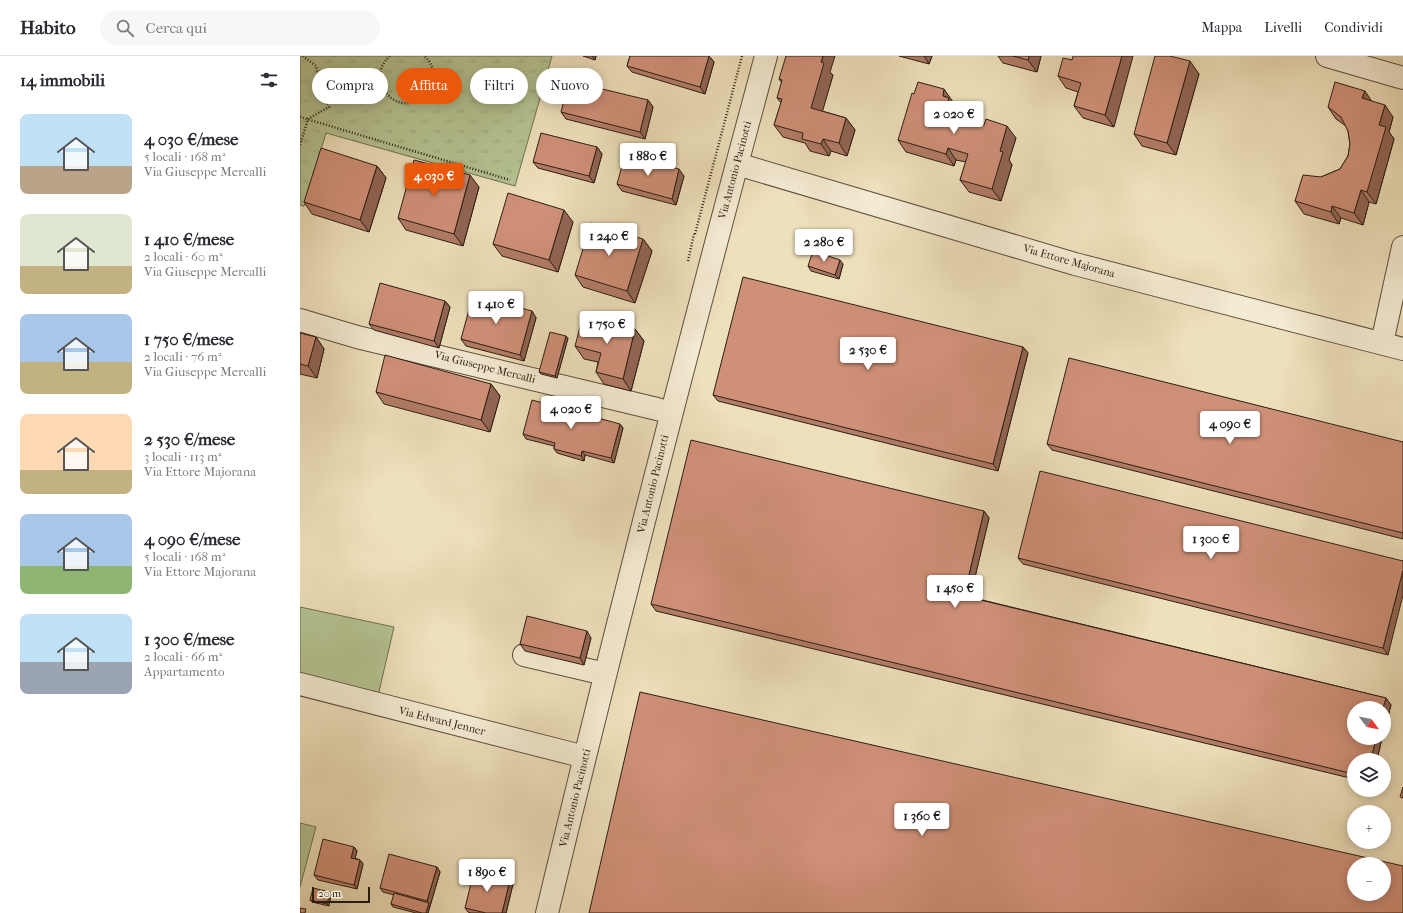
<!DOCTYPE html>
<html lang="it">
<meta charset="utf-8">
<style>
:root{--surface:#fff;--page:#f7f7f7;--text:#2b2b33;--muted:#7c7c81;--line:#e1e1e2;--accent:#ea580c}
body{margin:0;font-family:"IM FELL French Canon",serif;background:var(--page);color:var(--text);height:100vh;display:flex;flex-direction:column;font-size:15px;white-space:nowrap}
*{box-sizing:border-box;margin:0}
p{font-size:13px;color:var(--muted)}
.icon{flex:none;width:22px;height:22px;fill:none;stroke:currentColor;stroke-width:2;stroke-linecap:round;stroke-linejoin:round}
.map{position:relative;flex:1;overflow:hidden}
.drawer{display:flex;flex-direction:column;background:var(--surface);width:300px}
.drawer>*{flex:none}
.top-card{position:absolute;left:12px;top:12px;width:380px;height:36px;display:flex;gap:8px}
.needle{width:26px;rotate:122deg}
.controls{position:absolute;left:1047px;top:645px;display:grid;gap:8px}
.controls a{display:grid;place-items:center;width:44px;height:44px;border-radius:50%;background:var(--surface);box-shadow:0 2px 10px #0003;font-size:20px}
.scale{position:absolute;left:12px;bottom:10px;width:58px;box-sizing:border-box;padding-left:4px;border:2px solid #2c1e14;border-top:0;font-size:11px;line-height:14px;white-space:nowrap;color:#2c1e14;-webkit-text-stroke:3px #f4ebd3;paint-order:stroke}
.price{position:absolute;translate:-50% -34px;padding:0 9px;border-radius:4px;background:#fff;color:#222;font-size:13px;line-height:26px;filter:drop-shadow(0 1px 2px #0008)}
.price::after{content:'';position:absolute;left:50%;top:24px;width:12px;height:9px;margin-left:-6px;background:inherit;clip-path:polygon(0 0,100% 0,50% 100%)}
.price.on{background:var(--accent);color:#fff}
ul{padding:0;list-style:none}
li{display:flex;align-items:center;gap:12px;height:100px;padding:0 20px}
li span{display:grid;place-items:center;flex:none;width:112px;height:80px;border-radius:8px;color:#555}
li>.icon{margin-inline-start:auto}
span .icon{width:48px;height:48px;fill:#fffc;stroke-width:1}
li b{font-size:17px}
h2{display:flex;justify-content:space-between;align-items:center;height:48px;padding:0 20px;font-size:17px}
.pill{padding:0 14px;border-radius:18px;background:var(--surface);box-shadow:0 2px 10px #0003;font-size:14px;line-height:36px}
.pill.on{background:var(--accent);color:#fff}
header{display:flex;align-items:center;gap:24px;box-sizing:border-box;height:56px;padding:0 20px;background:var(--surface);border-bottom:1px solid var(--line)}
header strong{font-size:19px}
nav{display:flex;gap:22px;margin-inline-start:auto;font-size:14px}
.search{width:280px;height:36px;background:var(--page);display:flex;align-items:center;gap:10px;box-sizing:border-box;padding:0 14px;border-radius:22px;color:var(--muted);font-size:15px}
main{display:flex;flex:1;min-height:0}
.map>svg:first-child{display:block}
</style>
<header>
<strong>Habito</strong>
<div class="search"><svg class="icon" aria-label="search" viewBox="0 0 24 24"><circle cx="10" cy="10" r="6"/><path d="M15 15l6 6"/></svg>Cerca qui</div>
<nav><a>Mappa</a><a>Livelli</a><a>Condividi</a></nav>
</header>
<main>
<section class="drawer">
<h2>14 immobili<svg class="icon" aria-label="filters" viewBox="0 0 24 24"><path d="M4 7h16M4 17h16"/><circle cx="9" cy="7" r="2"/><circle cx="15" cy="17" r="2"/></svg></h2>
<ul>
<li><span style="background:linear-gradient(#bfe0f5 65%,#b9a48a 0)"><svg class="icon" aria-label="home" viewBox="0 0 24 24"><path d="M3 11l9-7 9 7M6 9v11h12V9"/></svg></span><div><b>4 030 €/mese</b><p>5 locali · 168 m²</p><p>Via Giuseppe Mercalli</p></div></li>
<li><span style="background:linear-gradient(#dfe7d0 65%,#c2b280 0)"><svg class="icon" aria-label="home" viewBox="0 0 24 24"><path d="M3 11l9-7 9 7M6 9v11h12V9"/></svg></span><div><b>1 410 €/mese</b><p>2 locali · 60 m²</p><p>Via Giuseppe Mercalli</p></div></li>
<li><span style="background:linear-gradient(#a9c7e8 60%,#c2b280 0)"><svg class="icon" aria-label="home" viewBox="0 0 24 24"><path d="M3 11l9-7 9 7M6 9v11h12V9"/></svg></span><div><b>1 750 €/mese</b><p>2 locali · 76 m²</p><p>Via Giuseppe Mercalli</p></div></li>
<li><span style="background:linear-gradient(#ffd9b3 70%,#c2b280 0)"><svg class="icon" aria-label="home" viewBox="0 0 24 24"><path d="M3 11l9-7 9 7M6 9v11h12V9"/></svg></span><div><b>2 530 €/mese</b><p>3 locali · 113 m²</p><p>Via Ettore Majorana</p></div></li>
<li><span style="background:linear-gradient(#a9c7e8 65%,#8fb573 0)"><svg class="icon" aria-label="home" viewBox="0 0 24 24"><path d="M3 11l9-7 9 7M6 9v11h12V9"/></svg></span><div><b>4 090 €/mese</b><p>5 locali · 168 m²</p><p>Via Ettore Majorana</p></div></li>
<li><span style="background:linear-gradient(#bfe0f5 60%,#9aa5b1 0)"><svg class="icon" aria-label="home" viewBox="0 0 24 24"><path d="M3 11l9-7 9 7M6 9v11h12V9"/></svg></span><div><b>1 300 €/mese</b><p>2 locali · 66 m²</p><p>Appartamento</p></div></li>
</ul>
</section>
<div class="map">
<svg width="1103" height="857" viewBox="0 0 1103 857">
<defs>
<pattern id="park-tufts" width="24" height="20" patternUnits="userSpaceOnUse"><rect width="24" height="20" fill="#b5c392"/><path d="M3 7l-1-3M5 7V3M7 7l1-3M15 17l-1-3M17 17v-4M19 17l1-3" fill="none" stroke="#9ca77d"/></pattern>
</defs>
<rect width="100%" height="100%" fill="#eee0bb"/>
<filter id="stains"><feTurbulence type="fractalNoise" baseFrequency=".005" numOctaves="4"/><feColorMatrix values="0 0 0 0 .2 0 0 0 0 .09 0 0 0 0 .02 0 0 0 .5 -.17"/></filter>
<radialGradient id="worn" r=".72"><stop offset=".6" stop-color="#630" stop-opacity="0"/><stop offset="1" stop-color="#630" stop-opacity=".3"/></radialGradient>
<path fill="#b5c392" stroke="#707053" d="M0,551l94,20 -16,69 -78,-20z
M0,767l16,4 -16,60z"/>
<path fill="url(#park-tufts)" stroke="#707053" d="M0,0h252l-37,130 -189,-53 -22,73 -4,-1z"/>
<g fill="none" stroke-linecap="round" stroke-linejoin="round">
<g stroke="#5c4e3e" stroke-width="24">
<path id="minor" d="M1027,0l76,22
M437,108l338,100 328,85
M0,264l57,17 300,72 14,4
M1082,287l21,-96
M224,599l81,19
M0,628l285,73
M247,857c69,-287 142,-572 219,-857"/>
</g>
<path stroke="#2c1e14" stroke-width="2.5" stroke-dasharray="1 2" stroke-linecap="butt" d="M3,0l13,10 7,27 18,-9 17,-3 22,-10
M90,0c-27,23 6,64 35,40 4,-3 8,-10 9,-15 0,-10 -2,-19 -10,-25
M0,61l210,63
M0,89l8,-26 21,-12 -6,-14
M395,178l47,-178
M388,205l6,-27"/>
<use href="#minor" stroke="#f4ebd3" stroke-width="22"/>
</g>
<path fill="#b27c67" stroke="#2c1e14" d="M283,0h13l-1,4z
M330,0h79l5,6 -9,32 -73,-22 -5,-6z
M599,0h33l-3,8z
M698,0h43l-4,16 -34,-9z
M772,4l42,67 -31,-9 -9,-12 4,-14 -12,-4 -8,-12z
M530,16l3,3 -11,36 24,7 9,12 -8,26 -16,-5 -2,5 -19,-5 -5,-8 -22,-6 -9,-12 7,-22 -4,-5 5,-15 -3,-4z
M899,18l-23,81 -34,-9 -8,-12z
M348,44l5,7 -8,32 -79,-20 -5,-7z
M1072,45l21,16 -4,15 5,7 -18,65 -7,-2 -6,23 -22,-7 -2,6 -35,-10 -9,-13 26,-24 19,-8 8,-13 2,-12 -2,-13 -2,-5 -10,-7 -8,-12z
M653,46l-1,1 5,7 -4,14 63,14 -7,22 3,5 -11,36 -32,-9 -9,-12 6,-18 -10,-2 -2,6 -48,-14 -8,-12z
M297,91l5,7 -8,29 -56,-15 -5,-6z
M77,110l9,12 -17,54 -57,-18 -8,-12z
M384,120l-8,29 -54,-14 -5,-7z
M179,131l-16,59 -57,-16 -8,-12z
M273,166l-15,50 -56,-16 -9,-12z
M343,183l9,12 -17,52 -52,-16 -8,-12z
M543,208l-4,15 -28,-8 -3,-5z
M145,245l5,6 -11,41 -65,-18 -5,-6z
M232,255l4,7 -12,43 -58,-15 -5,-7z
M335,273l9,12 -13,50 -27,-7 -8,-12 2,-10 -14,-3 -9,-13z
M0,277l16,4 8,12 -7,29 -17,-4z
M266,280l2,2 -11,40 -16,-4 -2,-2z
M723,291l5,6 -30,118 -280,-70 -5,-6z
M191,328l9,12 -10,36 -106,-28 -8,-12z
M320,368l3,4 -9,35 -29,-8 -1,6 -27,-8 -3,-4v-3l-28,-7 -3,-5z
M1103,386v97l-351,-89 -5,-6z
M684,455l5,7 -19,79 416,101 5,7 -7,26v-23l-2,30 -5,22h-23v19l-698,-168 -5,-7z
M718,502l385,3 -15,94 -365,-91z
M291,582l-7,27 -59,-14 -5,-7z
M54,791l3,4 -2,7 5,2 3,4 -6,25 -39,-9 -4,-5z
M137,811l3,5 -12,41h-12l-23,-6 -2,-3 3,-9 -11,-3 -3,-4z
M213,828l-7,29h-35l-3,-1 -3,-4z
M30,836l1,2 -2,12 -17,-4 -2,-2z"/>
<path fill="#916554" stroke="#2c1e14" d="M292,0h4l-1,4z
M409,0l5,6 -9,32 -5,-7z
M523,0h12l-5,16 3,3 -13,45 -9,-12z
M624,0h8l-3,8z
M729,0h12l-4,16 -9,-12z
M822,0h11l-19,71 -9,-12z
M890,5l9,13 -23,81 -9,-12z
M644,33l9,13 -1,1 5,7 -7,23 -8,-12 1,-25z
M1065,35l8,12 -11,-5z
M348,44l5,7 -8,32 -5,-7z
M1085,49l8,12 -4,15 5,7 -18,65 -9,-12 12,-67z
M546,62l9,12 -8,26 -8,-13z
M707,70l9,12 -7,22 3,5 -11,36 -9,-12 8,-38z
M523,83l8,12 -2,5 -8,-12z
M297,91l5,7 -8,29 -5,-7z
M648,92l8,12 -2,6 -8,-12z
M77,110l9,12 -17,54 -9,-12z
M379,113l5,7 -8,29 -4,-6z
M170,119l9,12 -16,59 -9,-12z
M1061,134l8,12 -6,23 -9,-12z
M1032,150l9,12 -2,6 -8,-12z
M264,154l9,12 -15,50 -9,-12z
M343,183l9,12 -17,52 -8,-12z
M540,204l3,4 -4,15 -4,-4z
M145,245l5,6 -11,41 -5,-7z
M232,255l4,7 -12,43 -4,-6z
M335,273l9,12 -13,50 -8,-12z
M266,280l2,2 -11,40 -2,-2z
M16,281l8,12 -7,29 -9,-12z
M723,291l5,6 -30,118 -5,-7z
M191,328l9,12 -10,36 -9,-12z
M320,368l3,4 -9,35 -3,-5z
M282,395l3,4 -1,6 -3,-5z
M684,455l5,7 -20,85 -5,-7z
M1103,514v25l-15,60 -5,-7z
M287,575l4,7 -7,27 -4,-7z
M1086,642l5,7 -7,26v-23h-1z
M1076,682h6l-5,22h-6z
M54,791l3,4 -3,11 -3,-4z
M60,804l3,4 -6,25 -3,-4z
M137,811l3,5 -12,41h-2l3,-10 -2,-2z
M210,824l3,4 -7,29h-4z
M30,836l1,2 -2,12 -2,-2z"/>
<path fill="#cf9078" stroke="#2c1e14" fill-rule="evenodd" d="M330,0h79l-9,31 -73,-21z
M486,0h37l-2,6 3,1 -13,45 35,10 -7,25 -16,-4 -2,5 -19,-5 1,-6 -29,-8 8,-26 -5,-1 5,-18 -3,-1z
M713,0h16l-1,4z
M773,0h49l-17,59 -31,-9 7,-23 -23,-7 5,-18 9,2z
M855,0h15l20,5 -23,82 -33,-9z
M269,25l79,19 -8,32 -79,-20z
M618,26l26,7 -1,7 6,2 -7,23 16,5 2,-8 24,7 2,-6 21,7 -7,25 3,1 -11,37 -32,-9 8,-26 -20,-6 -2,6 -48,-14 14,-47 2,1z
M1035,26l30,9 -3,7 23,7 -6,20 7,2 -19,65 -6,-2 -7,23 -22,-7 -1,6 -36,-11 8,-26 18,2 19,-8 8,-13 2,-12 -2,-13 -7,-14 -13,-10z
M241,77l56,14 -8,29 -56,-14z
M21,92l56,18 -17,54 -56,-18z
M325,99l54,14 -7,30 -55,-15z
M114,104l56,15 -16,59 -56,-16z
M208,137l56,17 -15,50 -56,-16z
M291,167l52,16 -16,52 -52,-16z
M513,195l27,9 -5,15 -27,-9z
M443,221l280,70 -30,117 -280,-69z
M80,227l65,18 -11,40 -65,-17z
M173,239l59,16 -12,44 -59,-16z
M283,260l52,13 -12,50 -27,-7 5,-19 -26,-7z
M250,276l16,4 -11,40 -16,-4z
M0,277l16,4 -8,29 -8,-2z
M85,299l106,29 -10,36 -105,-28z
M769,302l334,84v91l-356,-89z
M232,344l88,24 -9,34 -29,-7 -1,5 -27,-7 1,-6 -32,-9z
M391,384l293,71 -20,85 422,102 -3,10h-29v30h22l-5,22h-17v14l-703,-170z
M740,415l363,90v9l-20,78 -365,-90z
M227,560l60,15 -7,27 -60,-14z
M340,636l763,174v47h-814zM1054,808h30v30h-30z
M1103,731v11l-3,-1z
M23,783l31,8 -3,11 9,2 -6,25 -40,-10z
M89,798l48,13 -10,34 -47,-13z
M174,815l36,9 -8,33h-16l-21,-5z
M13,832l17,4 -3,12 -17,-4z
M94,837l35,10 -3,10h-4l-31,-9z
M0,852l6,1 -1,4h-5z"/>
<g text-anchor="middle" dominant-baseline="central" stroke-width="3" stroke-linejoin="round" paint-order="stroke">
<g font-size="11" fill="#2c1e14" stroke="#f4ebd3">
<text transform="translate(435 114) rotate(-75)">Via Antonio Pacinotti</text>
<text transform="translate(769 205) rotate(16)">Via Ettore Majorana</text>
<text transform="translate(185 311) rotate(14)">Via Giuseppe Mercalli</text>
<text transform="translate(353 428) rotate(-76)">Via Antonio Pacinotti</text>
<text transform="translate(142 665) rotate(14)">Via Edward Jenner</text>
<text transform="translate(275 742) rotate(-76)">Via Antonio Pacinotti</text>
</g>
</g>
<rect width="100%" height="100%" filter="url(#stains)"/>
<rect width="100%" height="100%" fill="url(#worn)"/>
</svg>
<div class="controls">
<a><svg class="needle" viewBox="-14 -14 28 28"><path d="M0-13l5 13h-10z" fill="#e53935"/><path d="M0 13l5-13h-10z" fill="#7c7c81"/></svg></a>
<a><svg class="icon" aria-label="layers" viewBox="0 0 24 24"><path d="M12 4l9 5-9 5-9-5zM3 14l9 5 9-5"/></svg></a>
<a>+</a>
<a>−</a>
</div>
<div class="scale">20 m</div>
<b class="price" style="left:654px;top:79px">2 020 €</b>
<b class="price" style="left:348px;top:121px">1 880 €</b>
<b class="price on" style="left:134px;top:141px">4 030 €</b>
<b class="price" style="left:309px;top:201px">1 240 €</b>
<b class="price" style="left:524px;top:207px">2 280 €</b>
<b class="price" style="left:196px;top:269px">1 410 €</b>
<b class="price" style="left:307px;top:289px">1 750 €</b>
<b class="price" style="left:568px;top:315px">2 530 €</b>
<b class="price" style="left:271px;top:374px">4 020 €</b>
<b class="price" style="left:930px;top:389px">4 090 €</b>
<b class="price" style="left:911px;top:504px">1 300 €</b>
<b class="price" style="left:655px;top:553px">1 450 €</b>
<b class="price" style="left:622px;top:781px">1 360 €</b>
<b class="price" style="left:187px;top:837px">1 890 €</b>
<div class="top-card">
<a class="pill">Compra</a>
<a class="pill on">Affitta</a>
<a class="pill">Filtri</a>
<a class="pill">Nuovo</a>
</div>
</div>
</main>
